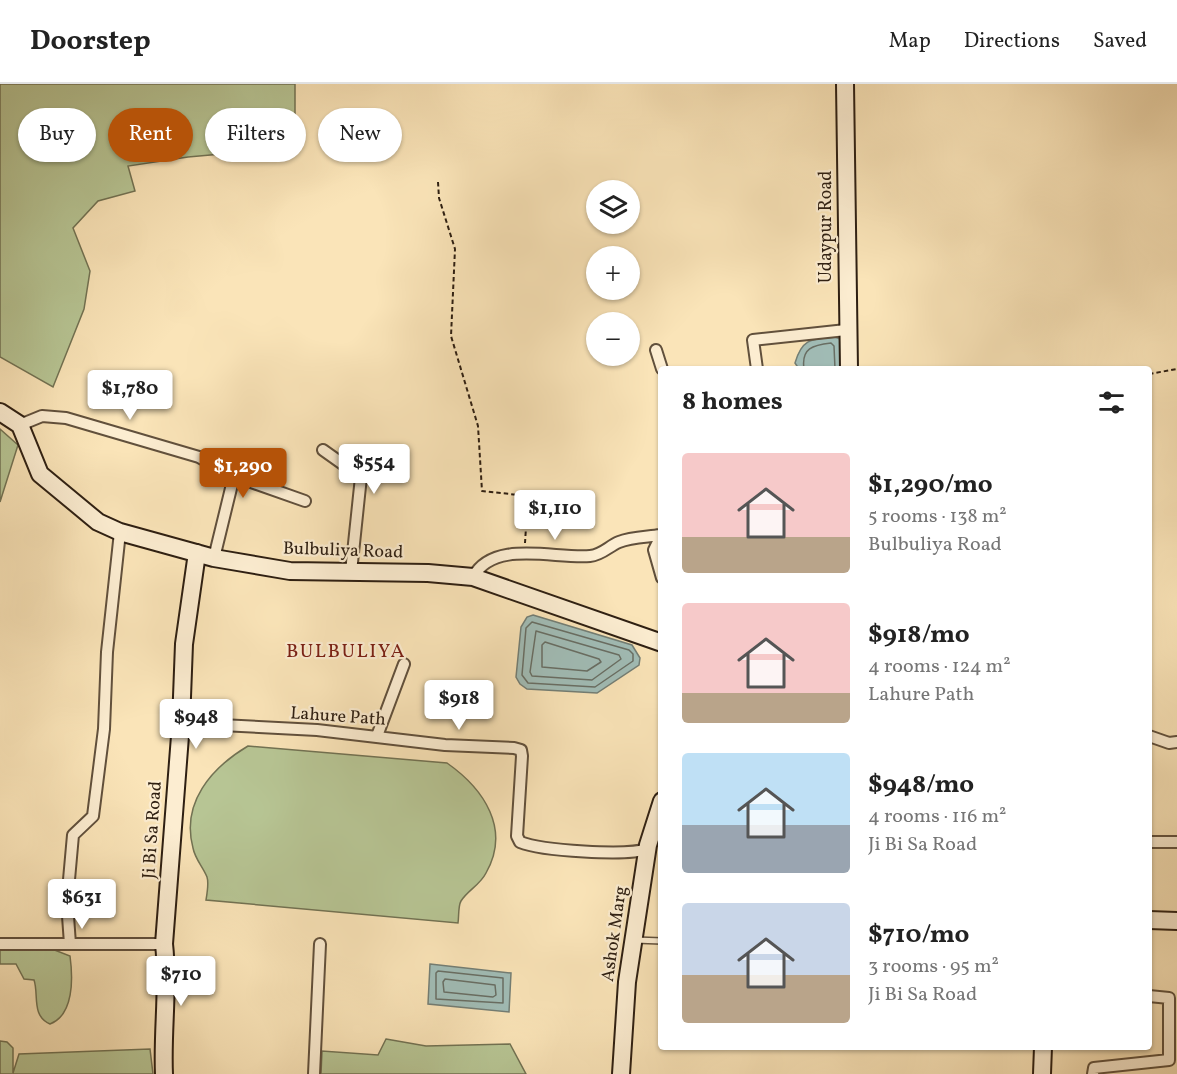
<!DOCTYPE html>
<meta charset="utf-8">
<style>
:root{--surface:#fff;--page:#f6f6f6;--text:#222;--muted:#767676;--line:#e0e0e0;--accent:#b45309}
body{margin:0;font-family:Vollkorn,serif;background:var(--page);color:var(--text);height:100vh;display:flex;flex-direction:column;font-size:22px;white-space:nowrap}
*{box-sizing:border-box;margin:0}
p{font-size:20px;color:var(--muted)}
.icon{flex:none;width:33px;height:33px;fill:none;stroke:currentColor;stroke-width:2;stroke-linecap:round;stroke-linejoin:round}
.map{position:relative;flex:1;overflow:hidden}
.details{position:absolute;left:658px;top:282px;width:494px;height:684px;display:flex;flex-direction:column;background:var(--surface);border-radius:6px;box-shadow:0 2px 4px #0004}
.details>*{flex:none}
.hud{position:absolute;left:18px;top:24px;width:550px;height:54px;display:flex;gap:12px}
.fabs{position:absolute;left:586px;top:96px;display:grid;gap:12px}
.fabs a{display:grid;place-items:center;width:54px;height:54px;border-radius:50%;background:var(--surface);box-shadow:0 2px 4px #0004;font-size:30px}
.price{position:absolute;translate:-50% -51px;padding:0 14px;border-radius:6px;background:#fff;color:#222;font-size:20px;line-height:39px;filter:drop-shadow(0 2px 3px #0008)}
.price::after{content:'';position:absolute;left:50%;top:36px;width:18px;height:14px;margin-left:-9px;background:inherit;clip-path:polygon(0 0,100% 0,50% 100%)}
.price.active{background:var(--accent);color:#fff}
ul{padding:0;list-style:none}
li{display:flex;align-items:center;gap:18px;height:150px;padding:0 24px}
li span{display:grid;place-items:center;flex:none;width:168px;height:120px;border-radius:6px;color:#555}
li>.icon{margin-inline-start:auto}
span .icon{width:72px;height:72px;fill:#fffc;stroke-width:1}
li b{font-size:26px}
h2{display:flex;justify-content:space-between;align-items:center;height:72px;padding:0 24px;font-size:26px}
.chip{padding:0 21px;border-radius:27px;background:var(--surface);box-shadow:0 2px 4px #0004;font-size:21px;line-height:54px}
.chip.active{background:var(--accent);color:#fff}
header{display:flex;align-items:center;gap:36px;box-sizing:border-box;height:84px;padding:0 30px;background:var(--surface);border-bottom:2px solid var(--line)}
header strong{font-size:28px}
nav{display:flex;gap:33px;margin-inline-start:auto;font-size:21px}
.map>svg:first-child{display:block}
</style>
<header>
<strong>Doorstep</strong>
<nav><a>Map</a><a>Directions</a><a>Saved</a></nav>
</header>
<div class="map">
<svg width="1177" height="990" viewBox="0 0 1177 990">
<rect width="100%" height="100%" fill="#fae4b8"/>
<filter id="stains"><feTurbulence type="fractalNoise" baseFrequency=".00333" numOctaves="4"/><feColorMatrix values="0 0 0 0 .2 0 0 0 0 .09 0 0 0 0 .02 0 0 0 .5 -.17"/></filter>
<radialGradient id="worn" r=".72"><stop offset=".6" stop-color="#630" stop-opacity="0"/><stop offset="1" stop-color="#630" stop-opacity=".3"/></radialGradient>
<path fill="#b7c594" stroke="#727253" stroke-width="1.5" d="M0,0h295v42l-51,26 -56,5 -60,9 7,25 -37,10 -25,27 17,43 -6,38 -31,78 -53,-30z
M0,345l18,16 -18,57z
M248,662l199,17c37,26 64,66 39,110 -6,12 -18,17 -25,28 -3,5 -2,16 -3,22l-252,-23c1,-6 3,-17 1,-23 -4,-10 -12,-18 -14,-29 -12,-45 18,-80 55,-102z
M0,864l52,1 18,7c3,22 4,59 -20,68 -19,-8 -11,-30 -16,-44l-10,-1 -8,-15h-16z
M386,955l40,7 84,-2 16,30h-205l1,-23 56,4z
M0,957l7,1 6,6v25l6,-19 131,-5 3,25h-153z"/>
<path fill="#a1bdb7" stroke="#737e75" stroke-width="1.5" d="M835,253l5,2 1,28 -42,2 -4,-6c7,-25 17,-24 40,-26z
M533,531l99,30 8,13 -1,7 -42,28 -70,-4 -7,-5 -4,-7 5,-50 6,-10z
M430,880l81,9 -2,39 -81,-8z"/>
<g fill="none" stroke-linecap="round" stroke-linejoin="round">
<path stroke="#686e64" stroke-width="1.5" d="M804,285c-3,-21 9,-24 27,-26l3,3 1,23
M532,538l97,28 4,4v7l-38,26 -67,-4 -6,-8 4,-47z
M536,547l83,24 2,4 -29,21 -60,-4 -2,-4z
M545,558l54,17 2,3 -14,9 -45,-4v-22z
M438,887l65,7v25l-67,-4v-26z
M445,895l50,6 1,10 -3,2 -49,-5 -1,-10z"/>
<g stroke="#61503c" stroke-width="8">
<path id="lane" d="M635,856l27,1"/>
</g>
<g stroke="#61503c" stroke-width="14">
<path id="street" d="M656,266l6,19
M757,285l-4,-29 93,-10
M20,341l22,-9 24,2 133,39 35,19
M323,366l38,27 -10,95
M662,450l-8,16 8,28
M214,474l20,-82 71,25
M473,493c21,-38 81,-18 117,-21 12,-1 19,-10 29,-14 12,-5 29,-5 41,-7
M181,639l136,7 128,15 69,3 7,2 1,6 -5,80 3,6c22,9 106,14 128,7
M377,652l27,-72
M1149,652l20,7 8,-1
M1149,758h28
M0,860h164
M70,860l-3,-42 6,-67 20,-19 11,-87 3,-77 13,-120
M314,990l6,-130
M1093,990l1,-6 75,-8v-62l-20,-2"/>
</g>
<g stroke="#2e1f12" stroke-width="20">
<path id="secondary" d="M845,0l4,285
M0,328l20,13 20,49 58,48 22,10 94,26 76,13 138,2 45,4 189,66
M1149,836l28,1
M164,990c-2,-44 5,-87 0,-130l17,-221 3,-79 13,-91
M621,990l6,-92 21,-137 14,-44
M1042,990l1,-27"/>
</g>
<path stroke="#2e1f12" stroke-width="2" stroke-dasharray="4.5 3" stroke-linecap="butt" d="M438,98l1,16 16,51 -4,87 27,90 4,65 46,5 -3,47
M1149,290l28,-5"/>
<use href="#lane" stroke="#fcedd1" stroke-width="5"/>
<use href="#street" stroke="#fcedd1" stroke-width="10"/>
<use href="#secondary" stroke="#fcedd1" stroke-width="16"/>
</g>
<g text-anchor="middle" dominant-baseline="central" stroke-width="4.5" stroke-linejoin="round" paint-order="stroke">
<g font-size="18" fill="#2e1f12" stroke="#fcedd1">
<text transform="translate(826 143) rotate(-90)">Udaypur Road</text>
<text transform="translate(343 467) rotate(2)">Bulbuliya Road</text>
<text transform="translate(338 633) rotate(4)">Lahure Path</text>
<text transform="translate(153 746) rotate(-86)">Ji Bi Sa Road</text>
<text transform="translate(615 850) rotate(-82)">Ashok Marg</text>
</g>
<g font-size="20" letter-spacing="1.5" fill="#7a1f14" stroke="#fcedd1">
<text x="346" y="568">BULBULIYA</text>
</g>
</g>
<rect width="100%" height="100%" filter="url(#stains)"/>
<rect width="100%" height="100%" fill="url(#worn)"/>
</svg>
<div class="fabs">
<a><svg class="icon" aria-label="layers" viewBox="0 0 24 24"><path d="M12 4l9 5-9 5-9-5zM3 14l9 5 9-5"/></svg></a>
<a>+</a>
<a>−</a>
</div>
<b class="price" style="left:130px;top:337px">$1,780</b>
<b class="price" style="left:374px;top:411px">$554</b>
<b class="price active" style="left:243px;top:415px">$1,290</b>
<b class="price" style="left:555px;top:457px">$1,110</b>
<b class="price" style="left:459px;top:647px">$918</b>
<b class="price" style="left:196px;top:666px">$948</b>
<b class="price" style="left:82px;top:846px">$631</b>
<b class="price" style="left:181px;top:923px">$710</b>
<div class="hud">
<a class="chip">Buy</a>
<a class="chip active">Rent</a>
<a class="chip">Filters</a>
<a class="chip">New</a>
</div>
<section class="details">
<h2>8 homes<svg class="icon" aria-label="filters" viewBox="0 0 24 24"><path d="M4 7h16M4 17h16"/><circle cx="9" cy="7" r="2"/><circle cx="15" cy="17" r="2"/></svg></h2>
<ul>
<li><span style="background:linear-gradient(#f6c9c9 70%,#b9a48a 0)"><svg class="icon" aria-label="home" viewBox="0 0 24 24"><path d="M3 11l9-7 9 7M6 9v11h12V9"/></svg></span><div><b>$1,290/mo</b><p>5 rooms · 138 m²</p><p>Bulbuliya Road</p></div></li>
<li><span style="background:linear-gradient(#f6c9c9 75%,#b9a48a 0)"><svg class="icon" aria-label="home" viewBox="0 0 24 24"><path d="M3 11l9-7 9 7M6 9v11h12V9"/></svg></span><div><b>$918/mo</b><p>4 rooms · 124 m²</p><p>Lahure Path</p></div></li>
<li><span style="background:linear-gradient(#bfe0f5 60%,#9aa5b1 0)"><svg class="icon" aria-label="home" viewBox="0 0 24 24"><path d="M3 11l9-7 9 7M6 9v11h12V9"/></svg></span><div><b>$948/mo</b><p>4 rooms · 116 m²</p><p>Ji Bi Sa Road</p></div></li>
<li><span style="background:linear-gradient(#c9d6e8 60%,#b9a48a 0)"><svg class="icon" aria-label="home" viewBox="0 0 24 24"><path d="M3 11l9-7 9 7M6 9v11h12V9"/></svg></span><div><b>$710/mo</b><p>3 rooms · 95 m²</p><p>Ji Bi Sa Road</p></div></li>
</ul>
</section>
</div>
